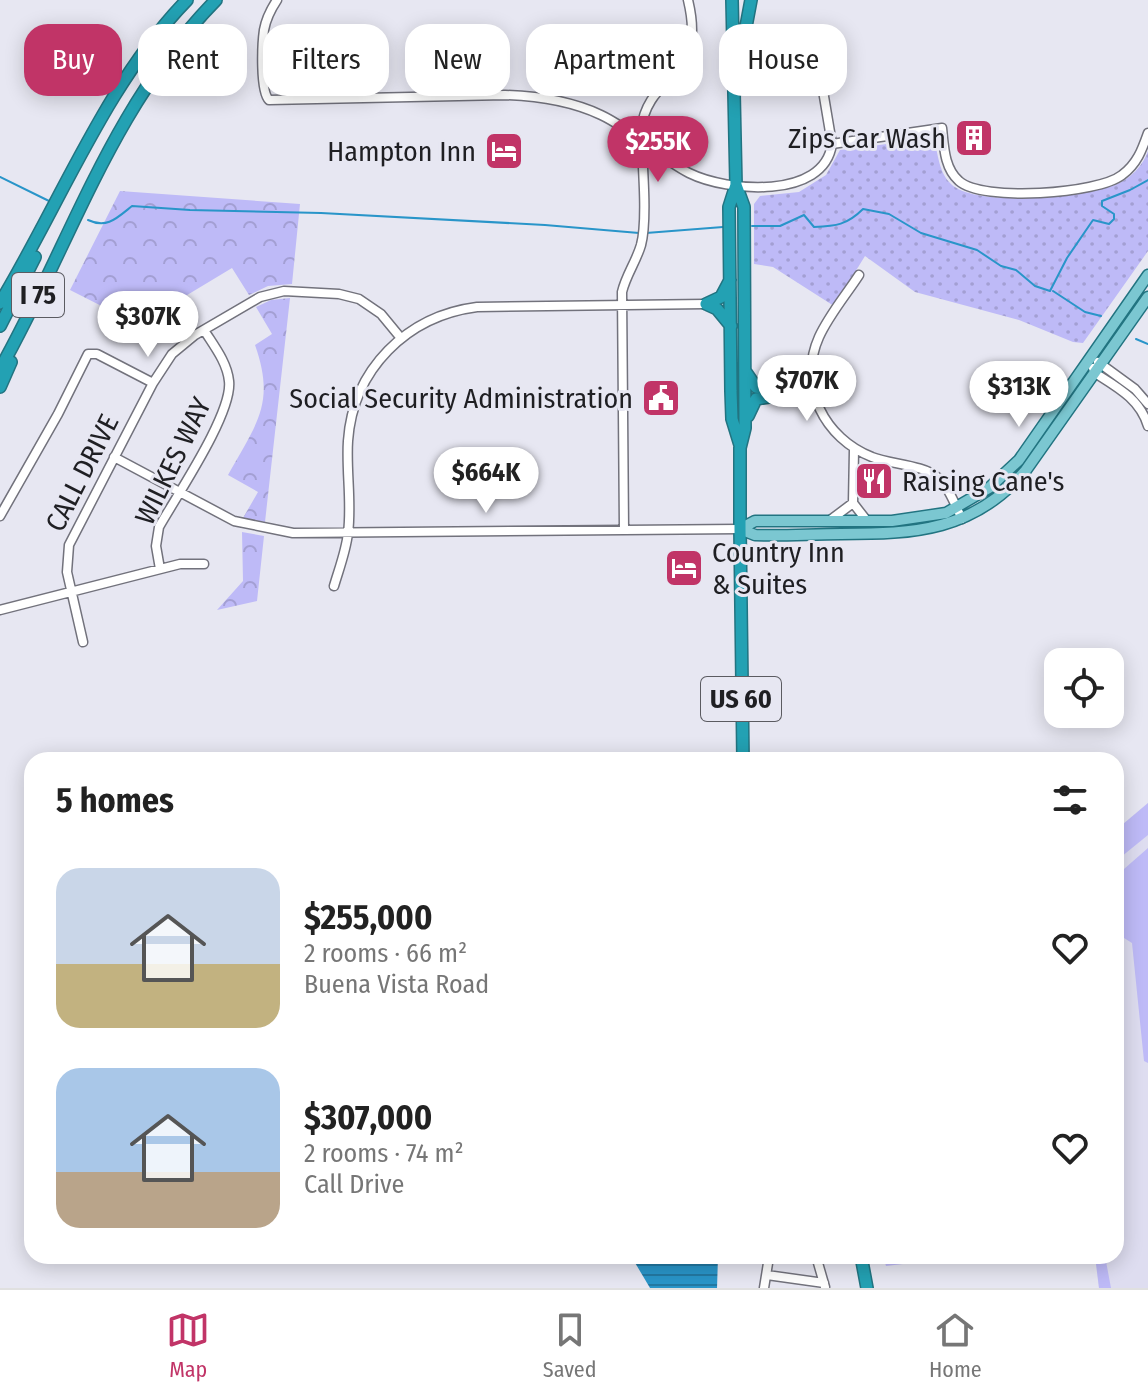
<!DOCTYPE html>
<meta charset="utf-8">
<style>
:root{--surface:#fff;--page:#f2f2f2;--text:#222;--muted:#767676;--line:#e0e0e0;--accent:#c13467}
body{margin:0;font-family:"Fira Sans Condensed",sans-serif;background:var(--page);color:var(--text);height:100vh;display:flex;flex-direction:column;font-size:30px;white-space:nowrap}
*{box-sizing:border-box;margin:0}
p{font-size:26px;color:var(--muted)}
.icon{flex:none;width:44px;height:44px;fill:none;stroke:currentColor;stroke-width:2;stroke-linecap:round;stroke-linejoin:round}
.map{position:relative;flex:1;overflow:hidden}
.sheet{position:absolute;left:24px;top:752px;width:1100px;height:512px;display:flex;flex-direction:column;background:var(--surface);border-radius:24px;box-shadow:0 4px 20px #0003}
.sheet>*{flex:none}
.banner{position:absolute;left:24px;top:24px;width:1100px;height:72px;display:flex;gap:16px}
.buttons{position:absolute;left:1044px;top:648px;display:grid;gap:16px}
.buttons a{display:grid;place-items:center;width:80px;height:80px;border-radius:16px;background:var(--surface);box-shadow:0 4px 20px #0003;font-size:40px}
.price{position:absolute;translate:-50% -68px;padding:0 18px;border-radius:28px;background:#fff;color:#222;font-size:26px;line-height:52px;filter:drop-shadow(0 2px 4px #0008)}
.price::after{content:'';position:absolute;left:50%;top:48px;width:24px;height:18px;margin-left:-12px;background:inherit;clip-path:polygon(0 0,100% 0,50% 100%)}
.price.active{background:var(--accent);color:#fff}
ul{padding:0;list-style:none}
li{display:flex;align-items:center;gap:24px;height:200px;padding:0 32px}
li span{display:grid;place-items:center;flex:none;width:224px;height:160px;border-radius:24px;color:#555}
li>.icon{margin-inline-start:auto}
span .icon{width:96px;height:96px;fill:#fffc;stroke-width:1}
li b{font-size:34px}
h2{display:flex;justify-content:space-between;align-items:center;height:96px;padding:0 32px;font-size:34px}
.chip{padding:0 28px;border-radius:24px;background:var(--surface);box-shadow:0 4px 20px #0003;font-size:28px;line-height:72px}
.chip.active{background:var(--accent);color:#fff}
.tab-bar{display:flex;justify-content:space-around;align-items:center;height:112px;border-top:2px solid var(--line);background:var(--surface);font-size:22px;color:var(--muted)}
.tab-bar a{display:grid;justify-items:center;gap:4px}
.tab-bar .active{color:var(--accent)}
.map>svg:first-child{display:block}
</style>
<div class="map">
<svg width="1148" height="1288" viewBox="0 0 1148 1288">
<defs>
<pattern id="forest-crowns" width="20" height="18" patternUnits="userSpaceOnUse" patternTransform="scale(2)"><rect width="20" height="18" fill="#bebaf7"/><path d="M2 6a3 3 0 1 1 6 0M12 15a3 3 0 1 1 6 0" fill="none" stroke="#a39fd3"/></pattern>
<pattern id="park-dots" width="8" height="8" patternUnits="userSpaceOnUse" patternTransform="scale(2)"><rect width="8" height="8" fill="#bebaf7"/><path d="M2 2h.1M6 6h.1" fill="none" stroke="#a39fd3" stroke-width="1.8" stroke-linecap="round"/></pattern>
<pattern id="water-rules" width="6" height="5" patternUnits="userSpaceOnUse" patternTransform="scale(2)"><rect width="6" height="5" fill="#2995c9"/><path d="M0 2.5h6" fill="none" stroke="#2379a3"/></pattern>
</defs>
<rect width="100%" height="100%" fill="#e7e7f2"/>
<path fill="#deddf0" d="M1148,803v485h-49l-4,-32h21v-426z"/>
<path fill="#bebaf7" d="M1148,803v32l-32,26v-31z
M1148,848v215l-4,-2 -12,-118 -16,-10v-57z
M883,1256h87l-84,10z
M1095,1256h10l6,32h-12z"/>
<path fill="url(#forest-crowns)" d="M120,191l180,13 -8,80 -24,2 -19,9 -17,-27 -88,53 -3,5 -71,-36z
M290,298l-25,224 -22,-4 15,-26 -30,-17c28,-51 48,-71 27,-130l17,-11 -16,-27 15,-7z
M242,532l22,4 -7,65 -40,9 26,-29z"/>
<path fill="url(#park-dots)" d="M934,138c4,16 5,35 17,46 25,24 132,13 164,1 15,-6 28,-19 33,-34v100l-65,92 -10,-1 -54,-22 -104,-28 -50,-36 -31,50 -61,-39 -19,-3v-60l6,-8 39,-4 27,-17 14,-25z"/>
<path fill="url(#water-rules)" d="M631,1256h87l-1,32h-67z"/>
<g fill="none" stroke-linecap="round" stroke-linejoin="round">
<path stroke="#2995c9" stroke-width="2" d="M0,177l49,24
M88,220c19,9 29,-2 44,-14l58,4 131,3 224,12 94,8
M752,226h28l24,-11 10,12c22,-1 33,-2 49,-18l26,5 32,19 56,17 24,16 15,4 19,16 15,5 17,-33 26,-38 16,4 5,-5v-5l-12,-8v-5l28,-11 18,-10
M646,233l77,-6
M1053,291l32,21 16,4
M1136,339l12,5"/>
<g stroke="#72727c" stroke-width="11">
<path id="minor" d="M277,0c-6,9 -11,19 -13,30 -2,14 -4,61 5,70l236,-5c33,1 66,6 96,20 32,15 57,42 88,58 38,19 135,27 143,-29l-16,-95
M832,144l110,-16c2,18 2,40 17,53 23,21 139,13 163,-6 15,-11 20,-25 26,-42
M859,275c-13,20 -30,40 -40,62 -22,49 6,102 53,120 17,7 52,8 65,20 12,10 18,28 25,42
M1098,362l37,27 13,15
M1093,368l2,5c22,14 45,26 53,53
M775,396l39,1
M854,450l-1,53 14,18
M114,457l120,64 59,12 447,-4
M0,516l58,-102 30,-60h9l56,29
M829,521l24,-18
M624,530l-2,-238c4,-17 14,-30 19,-47 7,-26 1,-86 0,-115 7,-60 67,-47 47,-130
M160,569l-4,-23 3,-19c18,-32 74,-114 70,-146 -2,-19 -15,-35 -25,-51
M334,586c5,-17 12,-35 14,-53 4,-30 -2,-62 0,-92 5,-72 59,-125 129,-134l229,-3
M0,610l180,-46h24
M83,642l-16,-70 2,-27 84,-162 19,-29 23,-19 65,-38 24,-6 55,3 20,5 22,15 19,23
M816,1256l9,31
M767,1275l57,8
M764,1288l5,-31"/>
</g>
<g stroke="#227481" stroke-width="13">
<path id="major" d="M740,529l15,-8h137l54,-8 43,-25 30,-28 129,-185
M740,529l15,6c29,1 57,-1 86,-1 74,0 133,-3 185,-64l122,-173"/>
</g>
<g stroke="#227481" stroke-width="14">
<path id="highway" d="M732,0l4,185 -7,22 2,184 1,28 8,26
M739,64l12,-64
M736,185l8,22 1,221 -5,20v81l3,231
M0,303c60,-99 106,-220 187,-303
M706,304l15,-7 9,-17
M706,304l11,5 14,17
M0,326l35,-69
M0,369c72,-128 110,-261 216,-369
M745,371l11,16 19,4
M0,387l11,-25
M748,416l8,-17 19,-3
M861,1256l6,32"/>
</g>
<use href="#minor" stroke="#fff" stroke-width="8"/>
<use href="#major" stroke="#7bc7d1" stroke-width="10"/>
<use href="#highway" stroke="#23a1b3" stroke-width="11"/>
</g>
<defs>
<g id="building-square" transform="scale(2)"><rect x="-9" y="-9" width="18" height="18" rx="4" fill="#c13467" stroke="#e7e7f2"/><path d="M-4-6H4V6H1V3H-1V6H-4ZM-2.5-4.3h1.7v1.8h-1.7ZM.8-4.3h1.7v1.8H.8ZM-2.5-1h1.7V.8h-1.7ZM.8-1h1.7V.8H.8Z" fill="#fff"/></g>
<g id="hotel-square" transform="scale(2)"><rect x="-9" y="-9" width="18" height="18" rx="4" fill="#c13467" stroke="#e7e7f2"/><path d="M-6-4.5h1.5V1H6V5H4.5V3h-9V5H-6ZM-4 0a1.8 1.8 0 1 1 3.6 0ZM.5 0V-2.5h3Q6-2.5 6 0Z" fill="#fff"/></g>
<g id="civic-square" transform="scale(2)"><rect x="-9" y="-9" width="18" height="18" rx="4" fill="#c13467" stroke="#e7e7f2"/><path d="M-.6-6.5H3V-4.5H.6V-3L4-1V1h2V6H-6V1h2V-1L-.6-3ZM-1.2 2.5V6h2.4V2.5Z" fill="#fff"/></g>
<g id="restaurant-square" transform="scale(2)"><rect x="-9" y="-9" width="18" height="18" rx="4" fill="#c13467" stroke="#e7e7f2"/><path d="M-5-6h1v4h1v-4h1v4h1v-4h1v5L-1.5 .5V6h-2V.5L-5-1ZM5-6V6H3V1.5H1.5Q1.5-4 5-6Z" fill="#fff"/></g>
</defs>
<g fill-rule="evenodd">
<use href="#building-square" x="974" y="138"/>
<use href="#hotel-square" x="504" y="151"/>
<use href="#civic-square" x="661" y="398"/>
<use href="#restaurant-square" x="874" y="481"/>
<use href="#hotel-square" x="684" y="568"/>
</g>
<g text-anchor="middle" dominant-baseline="central" stroke-width="6" stroke-linejoin="round" paint-order="stroke">
<g fill="#e7e7f2" stroke="#5b5b61" stroke-width="2">
<rect x="12" y="273" width="52" height="44" rx="6"/>
<rect x="701" y="677" width="80" height="44" rx="6"/>
</g>
<g font-size="26" font-weight="bold" fill="#1f1f23">
<text x="38" y="295">I 75</text>
<text x="741" y="699">US 60</text>
</g>
<g font-size="28" fill="#1f1f23" stroke="#e7e7f2" text-anchor="end">
<text x="946" y="138">Zips Car Wash</text>
<text x="476" y="151">Hampton Inn</text>
<text x="633" y="398">Social Security Administration</text>
<text x="902" y="481" text-anchor="start">Raising Cane's</text>
<text x="712" y="552" text-anchor="start">Country Inn<tspan x="712" dy="32">&amp; Suites</tspan></text>
</g>
<g font-size="28" fill="#1f1f23" stroke="#e7e7f2">
<text transform="translate(173 461) rotate(-64)">WILKES WAY</text>
<text transform="translate(82 473) rotate(-63)">CALL DRIVE</text>
</g>
</g>
</svg>
<div class="buttons">
<a><svg class="icon" aria-label="locate" viewBox="0 0 24 24"><circle cx="12" cy="12" r="6"/><path d="M12 2v4M12 18v4M2 12h4M18 12h4"/></svg></a>
</div>
<b class="price active" style="left:658px;top:184px">$255K</b>
<b class="price" style="left:148px;top:359px">$307K</b>
<b class="price" style="left:807px;top:423px">$707K</b>
<b class="price" style="left:1019px;top:429px">$313K</b>
<b class="price" style="left:486px;top:515px">$664K</b>
<div class="banner">
<a class="chip active">Buy</a>
<a class="chip">Rent</a>
<a class="chip">Filters</a>
<a class="chip">New</a>
<a class="chip">Apartment</a>
<a class="chip">House</a>
</div>
<section class="sheet">
<h2>5 homes<svg class="icon" aria-label="filters" viewBox="0 0 24 24"><path d="M4 7h16M4 17h16"/><circle cx="9" cy="7" r="2"/><circle cx="15" cy="17" r="2"/></svg></h2>
<ul>
<li><span style="background:linear-gradient(#c9d6e8 60%,#c2b280 0)"><svg class="icon" aria-label="home" viewBox="0 0 24 24"><path d="M3 11l9-7 9 7M6 9v11h12V9"/></svg></span><div><b>$255,000</b><p>2 rooms · 66 m²</p><p>Buena Vista Road</p></div><svg class="icon" aria-label="heart" viewBox="0 0 24 24"><path d="M12 20l-8-8c-3-5 5-10 8-4 3-6 11-1 8 4z"/></svg></li>
<li><span style="background:linear-gradient(#a9c7e8 65%,#b9a48a 0)"><svg class="icon" aria-label="home" viewBox="0 0 24 24"><path d="M3 11l9-7 9 7M6 9v11h12V9"/></svg></span><div><b>$307,000</b><p>2 rooms · 74 m²</p><p>Call Drive</p></div><svg class="icon" aria-label="heart" viewBox="0 0 24 24"><path d="M12 20l-8-8c-3-5 5-10 8-4 3-6 11-1 8 4z"/></svg></li>
</ul>
</section>
</div>
<nav class="tab-bar">
<a class="active"><svg class="icon" aria-label="map" viewBox="0 0 24 24"><path d="M3 6l6-2 6 2 6-2v14l-6 2-6-2-6 2zM9 4v14M15 6v14"/></svg>Map</a>
<a><svg class="icon" aria-label="saved" viewBox="0 0 24 24"><path d="M7 4h10v16l-5-4-5 4z"/></svg>Saved</a>
<a><svg class="icon" aria-label="home" viewBox="0 0 24 24"><path d="M3 11l9-7 9 7M6 9v11h12V9"/></svg>Home</a>
</nav>
